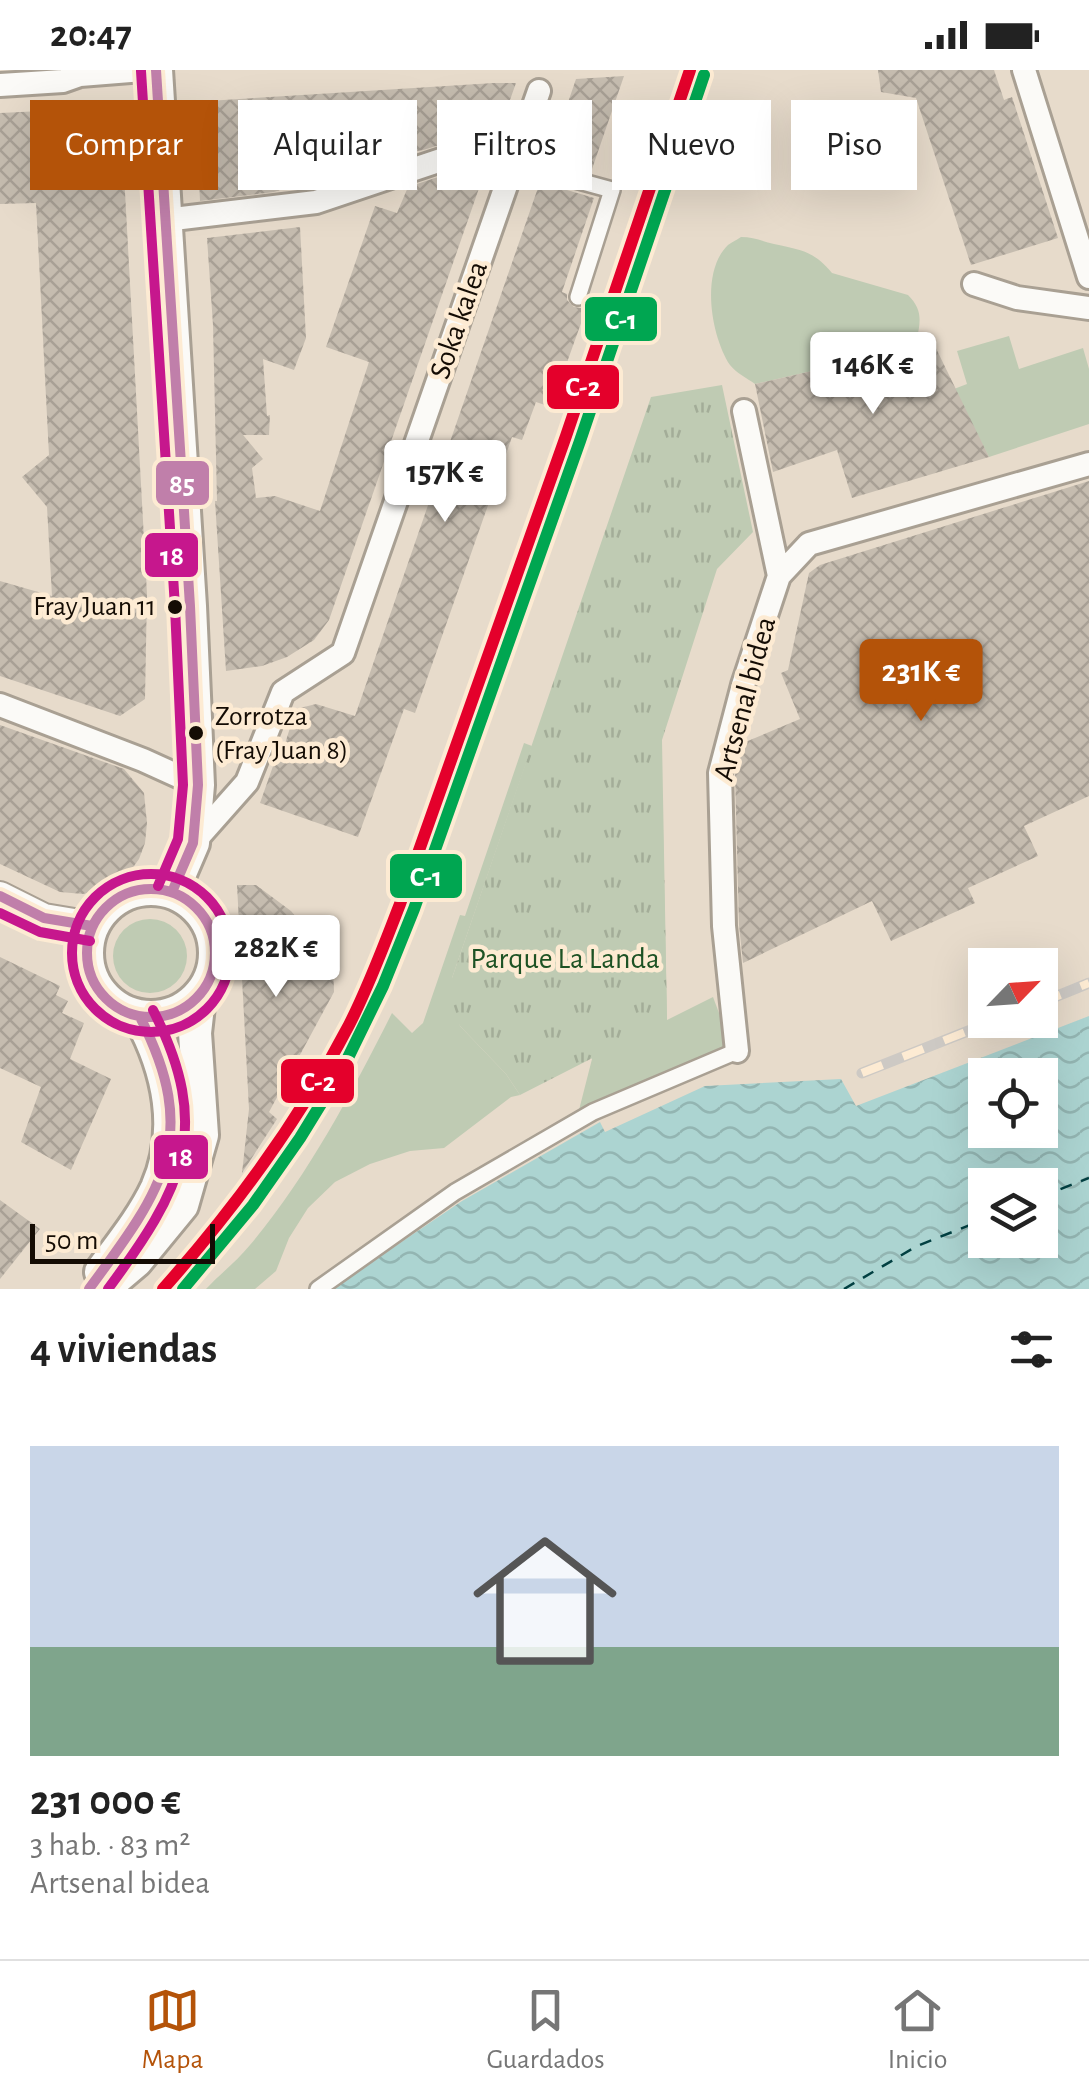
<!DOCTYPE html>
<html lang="es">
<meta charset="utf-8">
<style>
:root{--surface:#fff;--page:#f2f2f2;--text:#222;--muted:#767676;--line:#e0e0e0;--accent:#b45309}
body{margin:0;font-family:"Alegreya Sans",sans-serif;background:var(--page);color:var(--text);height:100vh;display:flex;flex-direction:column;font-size:38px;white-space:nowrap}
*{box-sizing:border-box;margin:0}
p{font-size:32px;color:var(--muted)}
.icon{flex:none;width:55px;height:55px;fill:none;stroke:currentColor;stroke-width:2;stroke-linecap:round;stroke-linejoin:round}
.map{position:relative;height:1219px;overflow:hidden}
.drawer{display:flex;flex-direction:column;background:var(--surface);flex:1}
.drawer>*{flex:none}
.hud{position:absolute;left:30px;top:30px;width:1030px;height:90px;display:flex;gap:20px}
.needle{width:65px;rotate:65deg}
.buttons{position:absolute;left:968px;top:878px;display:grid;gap:20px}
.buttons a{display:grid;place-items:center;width:90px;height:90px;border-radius:0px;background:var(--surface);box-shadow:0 10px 40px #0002;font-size:50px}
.scale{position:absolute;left:30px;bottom:25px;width:185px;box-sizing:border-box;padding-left:10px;border:5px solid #140c04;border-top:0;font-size:28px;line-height:35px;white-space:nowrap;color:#140c04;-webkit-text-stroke:8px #fdebd3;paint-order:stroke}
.price{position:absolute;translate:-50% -85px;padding:0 22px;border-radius:10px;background:#fff;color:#222;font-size:32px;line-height:65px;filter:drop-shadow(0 2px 5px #0008)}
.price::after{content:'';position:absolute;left:50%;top:60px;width:30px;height:22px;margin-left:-15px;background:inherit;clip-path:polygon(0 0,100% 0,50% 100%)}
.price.active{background:var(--accent);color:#fff}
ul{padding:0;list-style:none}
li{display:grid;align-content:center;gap:20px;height:530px;padding:0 30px}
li+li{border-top:2px solid var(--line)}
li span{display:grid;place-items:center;height:310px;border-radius:0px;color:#555}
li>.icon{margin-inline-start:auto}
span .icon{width:180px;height:180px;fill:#fffc;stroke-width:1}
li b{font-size:42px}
h2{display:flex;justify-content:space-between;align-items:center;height:120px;padding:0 30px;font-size:42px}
.chip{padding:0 35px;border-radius:0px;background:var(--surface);box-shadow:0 10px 40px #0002;font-size:35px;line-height:90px}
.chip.active{background:var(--accent);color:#fff}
.status{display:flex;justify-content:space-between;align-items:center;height:70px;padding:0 50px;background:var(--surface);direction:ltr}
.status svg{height:28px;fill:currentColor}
.dock{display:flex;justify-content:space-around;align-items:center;height:140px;border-top:2px solid var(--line);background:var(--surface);font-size:28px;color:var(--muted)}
.dock a{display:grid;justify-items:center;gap:5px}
.dock .active{color:var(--accent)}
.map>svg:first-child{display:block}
</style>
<div class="status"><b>20:47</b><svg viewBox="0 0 49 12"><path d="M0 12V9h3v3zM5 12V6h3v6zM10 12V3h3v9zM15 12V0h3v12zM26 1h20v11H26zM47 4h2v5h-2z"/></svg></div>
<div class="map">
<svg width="1089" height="1219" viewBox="0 0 1089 1219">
<defs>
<pattern id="park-tufts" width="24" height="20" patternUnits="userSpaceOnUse" patternTransform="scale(2.5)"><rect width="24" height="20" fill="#bfcbb3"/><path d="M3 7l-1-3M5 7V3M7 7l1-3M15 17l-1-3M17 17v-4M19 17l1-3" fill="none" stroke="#a3ad98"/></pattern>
<pattern id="water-waves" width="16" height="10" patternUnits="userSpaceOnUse" patternTransform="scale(2.5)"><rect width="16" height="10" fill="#acd4d1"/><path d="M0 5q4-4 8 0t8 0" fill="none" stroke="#93b5b2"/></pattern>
<pattern id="building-cross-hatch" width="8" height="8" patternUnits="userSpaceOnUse" patternTransform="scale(2.5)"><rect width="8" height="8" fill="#c5bcaf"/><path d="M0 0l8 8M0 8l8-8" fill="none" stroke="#a8a095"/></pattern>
</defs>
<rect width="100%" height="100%" fill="#e7dbcb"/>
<path fill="#bfcbb3" d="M741,167c12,0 21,4 33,7 26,6 39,6 58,29l76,22c14,14 13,25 9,43l-60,10 3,12 -105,24c-8,-6 -19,-11 -25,-19 -19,-29 -30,-93 -2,-120 1,-1 12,-7 13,-8z
M1009,266l10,33 64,-21 6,21v55l-100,33 -35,-68 13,-5 -10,-33z
M524,673l8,3 -80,232 8,48 46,48 14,21 -9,2 -67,51 -34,3 -40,13 -35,18 -27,26 -19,30 -13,33 -21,18h-49c14,-15 31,-28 44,-44 58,-69 101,-151 142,-232l20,20 11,-10 37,-108 5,1z
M663,759l4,191 46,-23 18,48 -149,68 -3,-3 13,-51 -4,-9z
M113 886a37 37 0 1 1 74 0a37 37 0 1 1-74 0Z"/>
<path fill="url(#park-tufts)" d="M722,315l31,147 -36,37 -55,171 5,280 -147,75 -14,-21 -46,-48 -10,-22 2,-26 199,-581z"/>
<path fill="url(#water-waves)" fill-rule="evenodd" d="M1089,946v273h-757l130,-88 138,-79 5,10 100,-46 136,-7 15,27zM985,1005h55v55h-55zM985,1115h55v55h-55z"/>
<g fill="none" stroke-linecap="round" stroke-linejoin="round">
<path stroke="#024042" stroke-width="2.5" stroke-dasharray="12 10" stroke-linecap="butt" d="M1040,1127l49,-19
M844,1219l73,-43 68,-27"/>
</g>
<path fill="url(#building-cross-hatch)" d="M878,0h116l10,30 8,-3 46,141 -87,27 -55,-167 -35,-6z
M624,6l-33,96 -43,-11 28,-82z
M494,13h22l-21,59 -52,2 -20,6 -102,18 3,7 -50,17 -74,9 -4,-86 11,-14z
M104,38l17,11 26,475 -2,105 -25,17 -120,-40v-95l52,15 -5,-89 -25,-30 27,-22 -13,-252 -36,1v-91z
M485,101l-156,449 -15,20 -27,17 -25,9 -36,5 -11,-170h2l-4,-176 -6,-87 93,-11 6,111 -12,32 -31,-11 4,57 3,-1 -1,20h-26l20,24 -11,9 4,30 19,-2 45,15 49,-149 -43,-15 49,-141 22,7 11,-26 42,-14z
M540,112l54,16 -32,94 5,2v6l7,7 7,1 8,-7 -38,106 -15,-5 -14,38 -10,-3 -97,276 -11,-4 -46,128 -98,-34 18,-51 4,1 14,-44 20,-5 39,12z
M930,266l59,121 -137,41 -15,-48 -64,22 -18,-88 105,-24 -3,-12z
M1089,411v315l-65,30 14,30 -70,32 7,15 -84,38 -19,-40 -129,62 -4,-38 -4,-150 8,-32 57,-24 -19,-46 7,-3 21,-97 11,-8z
M0,655l124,44 20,24 3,30 -2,20 -6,16 -10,14 -26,16 -20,5 -23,-2 -60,-28z
M237,815h19l35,26 42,51 1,30 -65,120 8,7 -35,54 7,-64z
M0,887l60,29 -4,9 12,6 -6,12 22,10 -14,36 41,20 -40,91 -50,-28 20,-55 -41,-19z
M0,1130l40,29 -40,50z"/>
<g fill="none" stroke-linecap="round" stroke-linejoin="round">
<g stroke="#a9a093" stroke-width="20">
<path id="pedestrian" d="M513,93l99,27 -34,107
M318,1219l137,-97 138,-80 144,-61"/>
</g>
<g stroke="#a9a093" stroke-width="28">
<path id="minor" d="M1024,0l65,207
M0,15l63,-4 17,-6 63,-5
M165,150l151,-18 131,-44 43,-2 23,7
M974,214l43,14 72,10
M779,506l30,-32 280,-80
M0,635l143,55 55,25
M193,773l54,-61 36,-90 60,-39 196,-562
M737,981l-13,-125 -4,-153 23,-88 36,-109 -35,-165"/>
</g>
<g stroke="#a9a093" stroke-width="32">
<path id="tertiary" d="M0,826l44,22 48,8"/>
</g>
<g stroke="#a9a093" stroke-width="38">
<path id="primary" d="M156,0l34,536 8,179 -5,58 -21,49
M87 883a64 64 0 1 1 128 0a64 64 0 1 1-128 0Z
M101,1202c19,-26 42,-54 56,-84 25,-57 12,-118 -17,-171
M103,1219l33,-28 46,-56 20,-70 -7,-102 4,-36"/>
</g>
<use href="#pedestrian" stroke="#fbfaf7" stroke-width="15"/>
<use href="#minor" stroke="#fbfaf7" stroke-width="22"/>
<use href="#tertiary" stroke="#fbfaf7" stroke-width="28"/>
<use href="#primary" stroke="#fbfaf7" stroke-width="32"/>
<g stroke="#cdc9c4" stroke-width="11">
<path id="rail" d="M1040,933l49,-20
M862,1003l134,-53"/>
</g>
<use href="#rail" stroke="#fdebd3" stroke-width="8" stroke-dasharray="22" stroke-linecap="butt"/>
<g stroke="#fdebd3" stroke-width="18">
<path id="bus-1" d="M156,0l34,536 8,179 -5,58 -21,49
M87 883a64 64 0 1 1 128 0a64 64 0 1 1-128 0Z
M0,826l44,22 48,8
M89,1219c73,-99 113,-151 51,-272"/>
</g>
<g stroke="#fdebd3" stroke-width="18">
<path id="bus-2" d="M141,1l34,536 8,178 -5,54 -20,47
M72 883a79 79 0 1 1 158 0a79 79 0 1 1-158 0Z
M0,843l40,19 50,9
M108,1219c74,-100 106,-159 45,-279"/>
</g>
<use href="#bus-1" stroke="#c07faa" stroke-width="10"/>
<use href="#bus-2" stroke="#c6178d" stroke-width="10"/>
<g stroke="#fdebd3" stroke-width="20">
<path id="rail-1" d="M163,1219c72,-81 136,-168 186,-264 20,-39 35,-80 51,-121l166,-468 124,-366"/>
</g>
<g stroke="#fdebd3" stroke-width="20">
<path id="rail-2" d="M183,1219l70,-84 47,-67 43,-70 40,-82 31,-77 166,-468 124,-366"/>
</g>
<use href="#rail-1" stroke="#e4002b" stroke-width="12"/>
<use href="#rail-2" stroke="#00a651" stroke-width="12"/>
</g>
<g fill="#140c04" stroke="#fdebd3" stroke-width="4">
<circle cx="175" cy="537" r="9"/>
<circle cx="196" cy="663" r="9"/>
</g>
<g text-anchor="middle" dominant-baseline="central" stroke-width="9" stroke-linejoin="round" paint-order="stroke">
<g font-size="28" fill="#140c04" stroke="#fdebd3" text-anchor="end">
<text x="156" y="537">Fray Juan 11</text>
<text x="215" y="647" text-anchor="start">Zorrotza<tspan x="215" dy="34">(Fray Juan 8)</tspan></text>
</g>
<g font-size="30" fill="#140c04" stroke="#fdebd3">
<text transform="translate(459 250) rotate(-71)">Soka kalea</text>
<text transform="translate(745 629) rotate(-75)">Artsenal bidea</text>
</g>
<g font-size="30" fill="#1d5224" stroke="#fdebd3">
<text x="565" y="889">Parque La Landa</text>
</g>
</g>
<g stroke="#fdebd3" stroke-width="4">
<rect x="583" y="225" width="76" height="48" rx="10" fill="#00a651"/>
<rect x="545" y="293" width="76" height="48" rx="10" fill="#e4002b"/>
<rect x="154" y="389" width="57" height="48" rx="10" fill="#c07faa"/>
<rect x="143" y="461" width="57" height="48" rx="10" fill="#c6178d"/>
<rect x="388" y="782" width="76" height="48" rx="10" fill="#00a651"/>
<rect x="279" y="987" width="77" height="48" rx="10" fill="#e4002b"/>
<rect x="152" y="1063" width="58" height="48" rx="10" fill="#c6178d"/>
</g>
<g font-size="28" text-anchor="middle" font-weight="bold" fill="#fff">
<text x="621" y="259">C-1</text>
<text x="583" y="326">C-2</text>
<text x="182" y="423">85</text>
<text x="172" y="495">18</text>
<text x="426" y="816">C-1</text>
<text x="318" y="1021">C-2</text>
<text x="181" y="1096">18</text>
</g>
</svg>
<div class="buttons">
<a><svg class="needle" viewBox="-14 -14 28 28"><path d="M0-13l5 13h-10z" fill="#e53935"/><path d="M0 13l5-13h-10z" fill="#767676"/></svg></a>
<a><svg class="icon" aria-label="locate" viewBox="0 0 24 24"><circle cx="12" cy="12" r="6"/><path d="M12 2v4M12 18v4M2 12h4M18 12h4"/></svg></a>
<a><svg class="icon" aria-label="layers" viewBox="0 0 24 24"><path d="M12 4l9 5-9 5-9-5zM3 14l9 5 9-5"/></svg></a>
</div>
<div class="scale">50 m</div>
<b class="price" style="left:873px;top:347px">146K €</b>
<b class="price" style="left:445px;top:455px">157K €</b>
<b class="price active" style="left:921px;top:654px">231K €</b>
<b class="price" style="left:276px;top:930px">282K €</b>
<div class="hud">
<a class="chip active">Comprar</a>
<a class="chip">Alquilar</a>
<a class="chip">Filtros</a>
<a class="chip">Nuevo</a>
<a class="chip">Piso</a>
</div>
</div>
<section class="drawer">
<h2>4 viviendas<svg class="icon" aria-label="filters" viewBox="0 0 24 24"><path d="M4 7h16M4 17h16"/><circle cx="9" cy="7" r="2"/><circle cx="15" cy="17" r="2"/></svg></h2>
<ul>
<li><span style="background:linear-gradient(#c9d6e8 65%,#7fa58c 0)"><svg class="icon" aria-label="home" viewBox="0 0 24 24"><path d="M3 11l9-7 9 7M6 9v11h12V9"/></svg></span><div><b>231 000 €</b><p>3 hab. · 83 m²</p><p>Artsenal bidea</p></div></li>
</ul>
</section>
<nav class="dock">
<a class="active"><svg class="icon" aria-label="map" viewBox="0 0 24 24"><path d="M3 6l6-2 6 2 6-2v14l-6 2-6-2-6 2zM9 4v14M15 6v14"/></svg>Mapa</a>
<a><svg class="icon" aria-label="saved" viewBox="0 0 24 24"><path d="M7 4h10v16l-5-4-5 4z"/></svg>Guardados</a>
<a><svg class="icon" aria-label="home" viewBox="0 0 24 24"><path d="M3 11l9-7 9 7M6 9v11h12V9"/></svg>Inicio</a>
</nav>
